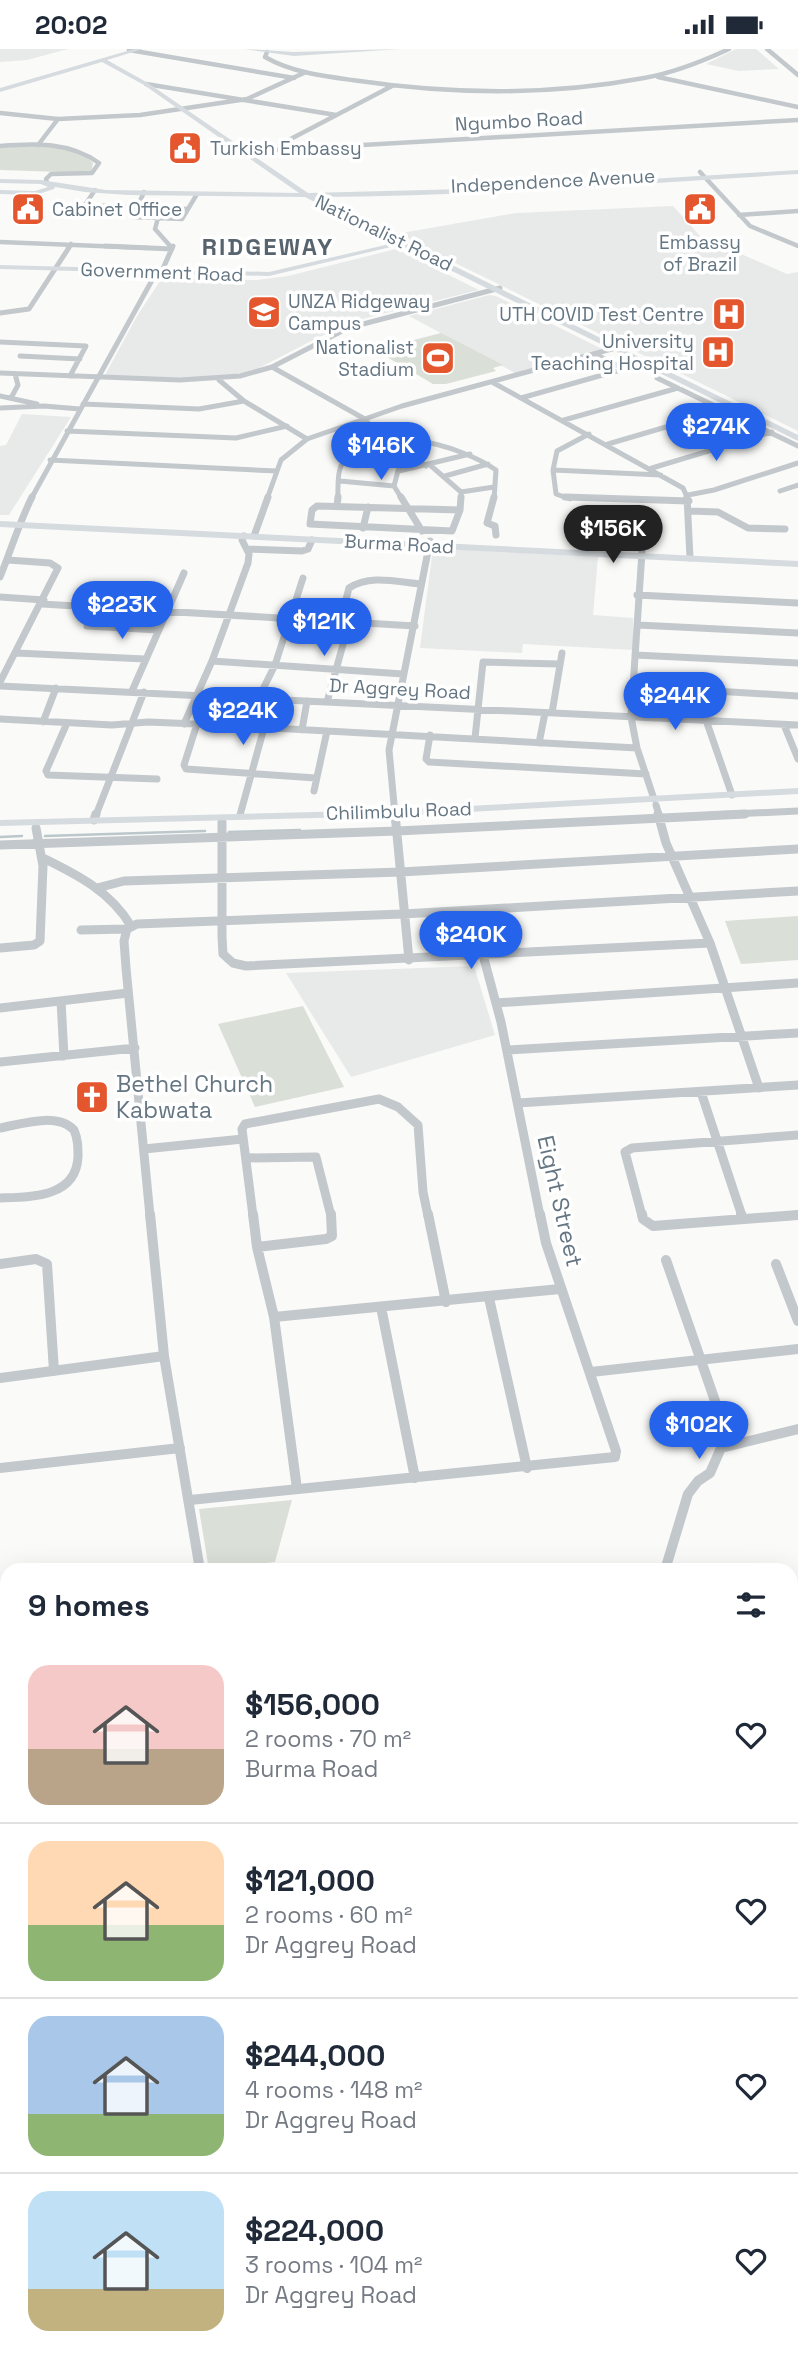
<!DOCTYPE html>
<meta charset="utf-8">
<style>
:root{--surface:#fff;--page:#f6f6f7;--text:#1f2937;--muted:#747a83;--line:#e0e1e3;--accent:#2563eb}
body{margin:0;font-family:"Space Grotesk",sans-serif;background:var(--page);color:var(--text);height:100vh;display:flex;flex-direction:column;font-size:26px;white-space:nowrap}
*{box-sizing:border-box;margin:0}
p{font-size:23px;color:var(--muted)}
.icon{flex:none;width:38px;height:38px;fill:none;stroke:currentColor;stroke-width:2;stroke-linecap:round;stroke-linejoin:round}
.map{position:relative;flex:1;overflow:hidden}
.details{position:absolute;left:0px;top:1514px;width:798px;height:800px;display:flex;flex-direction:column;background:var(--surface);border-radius:21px 21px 0 0;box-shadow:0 7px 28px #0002}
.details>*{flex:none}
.price{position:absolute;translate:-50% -60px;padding:0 16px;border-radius:24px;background:var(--accent);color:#fff;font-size:23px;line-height:46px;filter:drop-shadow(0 2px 4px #0008)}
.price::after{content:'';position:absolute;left:50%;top:42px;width:21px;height:16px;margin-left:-10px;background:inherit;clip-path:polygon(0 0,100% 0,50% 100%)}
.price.on{background:#222;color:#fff}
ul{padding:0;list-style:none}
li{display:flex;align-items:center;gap:21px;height:175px;padding:0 28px}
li+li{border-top:2px solid var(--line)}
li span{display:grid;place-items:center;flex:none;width:196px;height:140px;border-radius:21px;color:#555}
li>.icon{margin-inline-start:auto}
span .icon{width:84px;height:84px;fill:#fffc;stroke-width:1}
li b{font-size:30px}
h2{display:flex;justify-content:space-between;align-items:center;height:84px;padding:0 28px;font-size:30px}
.status{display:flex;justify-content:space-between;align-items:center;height:49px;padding:0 35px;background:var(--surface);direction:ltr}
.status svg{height:19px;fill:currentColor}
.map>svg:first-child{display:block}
</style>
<div class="status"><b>20:02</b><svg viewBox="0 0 49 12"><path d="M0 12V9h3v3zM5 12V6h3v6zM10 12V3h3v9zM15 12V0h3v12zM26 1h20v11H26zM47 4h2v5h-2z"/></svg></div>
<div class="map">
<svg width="798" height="2313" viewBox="0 0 798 2313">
<rect width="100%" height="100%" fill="#fafaf8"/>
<path fill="#e8e9e9" d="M0,0h68l-41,11 -27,2z
M736,0h20l23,20 -40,2 -33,-7z
M673,157l27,30 87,38 11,-2v159l-402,-197 120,-21z
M396,200l83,41 -117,29 -45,19 -60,31 -33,8 -56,3 -63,-5 32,-59 25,-38 95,2 31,-4z
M489,246l7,1 106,53 -85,25 -108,-58z
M22,365l49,3 -62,98h-9v-69l6,-1z
M433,499l165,9 -5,58 40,3v32l-110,-6 -1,9 -102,-5z
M474,917l21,69 -144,42 -65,-104z"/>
<path fill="#dadfd7" d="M35,97c20,1 44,2 58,17l-2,10 -91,-3v-23z
M441,284l62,32 -10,3 3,3 -50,13h-13l-58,-34z
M798,867v44l-57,4 -16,-43z
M303,957l41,81 -89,20 -37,-83z
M292,1451l-17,62 -66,8 -10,-61z"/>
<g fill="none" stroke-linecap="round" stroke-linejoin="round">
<path stroke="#bbc7cb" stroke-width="2.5" d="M229,783l71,-2
M45,787l160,-5
M0,788l22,-1"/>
<path stroke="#c3c8cc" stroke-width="4.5" d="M767,0l31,26
M129,1l165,28
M267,3l-2,5c26,15 57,19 87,23 95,14 197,16 292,-2 30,-5 57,-16 85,-29
M658,28l140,30
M146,35l190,31
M0,64l58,6 82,-4 107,-16 59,-27
M38,96l20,-26
M0,97c35,-3 70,-4 99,17l-7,10 -41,1 -5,5 1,4
M283,99v-5l109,-57
M241,103l557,-32
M700,123l50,54 48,20
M95,141l-10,15 103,4 9,-15
M144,143l-11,25 25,1
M739,166l59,-4
M0,193l148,6
M68,199l3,-4
M172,199l-17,-19 3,-11 24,1 6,-10"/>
<path stroke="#c3c8cc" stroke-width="5" d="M105,197l67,3
M161,224l12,-27
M0,264l29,-4 41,-63
M0,293l86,4 -16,30
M20,307l60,3
M272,318l91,51 21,20 42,28
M0,324l180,7 60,-4 32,-9 76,-39 152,-40
M657,329l141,68
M219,331l25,21 63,38
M492,333l191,106 5,11
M0,347l37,8
M11,349l7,-13 -3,-11
M521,349l103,-29 -29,-15
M83,355l116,5 45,-8
M0,359l44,-2 36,3
M564,371l114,-32
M67,382l169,7 51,-12
M608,395l116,-34
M367,397l32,21 -5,19 8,13
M50,411l227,11
M430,416l31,27v7
M652,419l120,-36
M553,421l108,5
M399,422l71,-17
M445,427l43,-12
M340,432l54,5
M780,442l18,-6
M461,443l33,-5
M688,446l26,-5 84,-27
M31,450l125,-226
M267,450l14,-39 26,-21 95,-33 217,-59
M338,450c0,-10 -1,-25 3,-33 26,-50 121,-20 155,4l-2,29
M570,450l-14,-5 -3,-24 4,-19 32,-17"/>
<path stroke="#c3c8cc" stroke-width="7" d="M401,448l21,34
M494,448l-7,26 8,3 1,9
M565,448l124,4
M687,448l3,61
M317,457l143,4 -8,21 -142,-7 2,-14z
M337,457l1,-9
M460,461l1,-13
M690,462l28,1 30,16 37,1
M363,479l5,-21
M254,487l14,-39
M248,500l54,2 6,-2 4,-9
M642,503l-11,165 6,31 17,51
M0,528c11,-27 19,-54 32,-80
M637,546l161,8
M0,548l44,3
M42,555l373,22
M340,573l9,-34c21,-14 48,-6 72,-4
M638,576l160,8
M87,577l71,4
M16,604l129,6
M635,606l163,8
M212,612l191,13
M0,633l58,-114 -8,-5 -42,-3
M0,637l798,39
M633,637l165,10
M132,642l52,-118
M327,653l22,-79
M552,664l10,-60
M0,670l112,6 36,-3 49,2 440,24
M706,671l26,75
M43,673l13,-34
M67,674l-21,48 2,4 109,4
M184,675l28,-63 36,-98 1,-9 -7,-14 2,-4
M197,675l-13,41 2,4 130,9
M784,676l14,34
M252,678l6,-28 17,-34 28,-87
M302,681l5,-29
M430,686l-4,24 3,3 217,12
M475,689l8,-76 76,2
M539,694l6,-30
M314,742l13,-60
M656,756l3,10
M96,766l48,-123
M240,766l24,-87
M395,766l-6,-65 41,-209
M710,766l88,-4"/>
<path stroke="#c3c8cc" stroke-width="9" d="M395,765l14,146
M658,765l8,29 44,100 49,145
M94,771l2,-6
M222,773v115l1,17 10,9 13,3 464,-23
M0,796l397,-14 348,-17
M43,809c35,17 68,34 88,68
M97,839l27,-7 277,-9 397,-23
M81,881l46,-1
M0,899l34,-3 6,-4 3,-75 -7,-38
M483,906l18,67 39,194
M61,952l3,55
M496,954l302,-20
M0,959l128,-15
M507,1001l291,-17
M0,1013l135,-14
M701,1043l41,124
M518,1054l280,-18
M0,1079c21,-4 57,-16 74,2 4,9 4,17 4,27 -2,41 -48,40 -78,41
M144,1100l99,-10
M247,1109l69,-1 15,59
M150,1167l-24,-248 -2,-27 3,-12 10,-5 266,-10 395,-23
M253,1167l-11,-87 3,-5 134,-25 19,8 20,18 5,67 5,24
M642,1167l-17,-64 7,-4 166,-13
M785,1167l13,-1"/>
<path stroke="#c3c8cc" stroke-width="10" d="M150,1165l14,142 36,214
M253,1165l4,33 17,70 23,172
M428,1165l18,88
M642,1165l1,5 10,7 145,-11
M741,1165l2,5
M257,1198l69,-8 6,-3 -1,-22
M666,1211l64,184
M0,1215l36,-5 11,5 7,107
M776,1215l22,57
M489,1249l38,170
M381,1258l34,171
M274,1268l286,-28
M591,1323l207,-23
M0,1329l164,-22
M0,1419l180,-20
M190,1451l425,-43 1,-6 -70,-208 -6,-29
M665,1521l23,-76 10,-13 12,-8 11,-25 77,-19
M791,1618l7,-61"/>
<path stroke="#c3c8cc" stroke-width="14" d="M0,1825l7,-15
M791,2199l7,2
M76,2306l1,7
M301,2306l3,7
M512,2306l3,7"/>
<path fill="#d6dbdf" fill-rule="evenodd" d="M134,0h9l-36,11 41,23 160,110 196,-5 294,-18v4c-161,10 -323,22 -484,23l484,238v6l-399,-196 -130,31 -269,-7v-4l269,7 125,-29 -89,-46 -177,-2 -43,-3 -30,-5 -1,2 -19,6 -35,-1v-4l35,1 13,-4 -7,-3 -41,-1v-4l41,1 65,10 193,3 -155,-108 -42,-23 -102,30v-4z
M244,0l50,3 106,-3 -106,7z
M0,472l798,40v6l-798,-40z
M798,739v6l-403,22 -395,10v-6l395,-10z
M798,1534v14l-7,1v-14z
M7,1620v14l-7,1v-14z"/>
</g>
<defs>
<g id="civic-square" transform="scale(1.75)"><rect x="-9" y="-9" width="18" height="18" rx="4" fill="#e4572e" stroke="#fff"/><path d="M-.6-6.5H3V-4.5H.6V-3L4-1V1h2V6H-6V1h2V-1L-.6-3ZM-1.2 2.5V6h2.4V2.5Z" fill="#fff"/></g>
<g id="university-square" transform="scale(1.75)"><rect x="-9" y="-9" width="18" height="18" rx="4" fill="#e4572e" stroke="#fff"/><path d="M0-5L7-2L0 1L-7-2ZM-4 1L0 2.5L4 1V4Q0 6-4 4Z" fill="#fff"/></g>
<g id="hospital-square" transform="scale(1.75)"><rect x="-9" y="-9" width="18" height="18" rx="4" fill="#e4572e" stroke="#fff"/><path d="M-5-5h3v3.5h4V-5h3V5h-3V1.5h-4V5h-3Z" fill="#fff"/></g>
<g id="stadium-square" transform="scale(1.75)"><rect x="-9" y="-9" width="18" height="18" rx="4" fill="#e4572e" stroke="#fff"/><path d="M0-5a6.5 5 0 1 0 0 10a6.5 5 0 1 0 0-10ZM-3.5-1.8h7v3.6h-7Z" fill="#fff"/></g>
<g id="church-square" transform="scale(1.75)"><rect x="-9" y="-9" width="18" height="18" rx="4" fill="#e4572e" stroke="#fff"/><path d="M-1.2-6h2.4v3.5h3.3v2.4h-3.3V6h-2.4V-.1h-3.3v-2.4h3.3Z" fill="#fff"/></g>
</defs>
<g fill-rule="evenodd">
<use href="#civic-square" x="185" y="99"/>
<use href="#civic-square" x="28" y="160"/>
<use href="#civic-square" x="700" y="160"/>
<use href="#university-square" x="264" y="263"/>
<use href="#hospital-square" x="729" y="265"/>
<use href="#hospital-square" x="718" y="303"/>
<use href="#stadium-square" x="438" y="309"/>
<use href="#church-square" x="92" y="1048"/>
</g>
<g text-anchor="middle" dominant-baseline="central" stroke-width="7" stroke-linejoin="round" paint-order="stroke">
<g font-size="19" fill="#657683" stroke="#fff">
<text transform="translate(519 72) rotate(-3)">Ngumbo Road</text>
<text transform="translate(553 132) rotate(-3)">Independence Avenue</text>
<text transform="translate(384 184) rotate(26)">Nationalist Road</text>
<text transform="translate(162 223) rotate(2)">Government Road</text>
<text transform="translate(399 495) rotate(3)">Burma Road</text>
<text transform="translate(400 640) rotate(3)">Dr Aggrey Road</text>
<text transform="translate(399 762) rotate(-2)">Chilimbulu Road</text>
</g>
<g font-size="19" fill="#657683" stroke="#fff" text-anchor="start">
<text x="210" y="99">Turkish Embassy</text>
<text x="52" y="160">Cabinet Office</text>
<text x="700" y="193" text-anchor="middle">Embassy<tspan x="700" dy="22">of Brazil</tspan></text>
<text x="288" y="252">UNZA Ridgeway<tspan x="288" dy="22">Campus</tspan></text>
<text x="704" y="265" text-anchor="end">UTH COVID Test Centre</text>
<text x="694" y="292" text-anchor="end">University<tspan x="694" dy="22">Teaching Hospital</tspan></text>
<text x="414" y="298" text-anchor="end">Nationalist<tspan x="414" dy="22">Stadium</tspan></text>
</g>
<g font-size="23" fill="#657683" stroke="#fff" text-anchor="start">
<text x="116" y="1035">Bethel Church<tspan x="116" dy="26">Kabwata</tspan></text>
</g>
<g font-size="23" fill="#657683" stroke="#fff">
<text transform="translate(560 1152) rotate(77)">Eight Street</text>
</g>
<g font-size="24" font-weight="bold" letter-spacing="2" fill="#57646e" stroke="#fff">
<text x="268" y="197">RIDGEWAY</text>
</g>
</g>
</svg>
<b class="price" style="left:716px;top:414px">$274K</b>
<b class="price" style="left:381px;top:433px">$146K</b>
<b class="price on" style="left:613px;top:516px">$156K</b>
<b class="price" style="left:122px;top:592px">$223K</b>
<b class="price" style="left:324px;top:609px">$121K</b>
<b class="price" style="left:675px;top:683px">$244K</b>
<b class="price" style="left:243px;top:698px">$224K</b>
<b class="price" style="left:471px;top:922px">$240K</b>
<b class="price" style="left:699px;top:1412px">$102K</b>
<section class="details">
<h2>9 homes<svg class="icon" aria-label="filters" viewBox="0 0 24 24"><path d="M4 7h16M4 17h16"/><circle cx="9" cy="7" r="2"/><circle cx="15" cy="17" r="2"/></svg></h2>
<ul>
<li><span style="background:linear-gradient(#f6c9c9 60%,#b9a48a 0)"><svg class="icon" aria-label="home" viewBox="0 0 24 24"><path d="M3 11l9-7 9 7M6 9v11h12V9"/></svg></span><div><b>$156,000</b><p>2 rooms · 70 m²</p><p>Burma Road</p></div><svg class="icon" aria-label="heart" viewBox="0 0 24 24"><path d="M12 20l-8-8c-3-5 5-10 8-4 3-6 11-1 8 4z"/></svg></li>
<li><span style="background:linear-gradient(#ffd9b3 60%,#8fb573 0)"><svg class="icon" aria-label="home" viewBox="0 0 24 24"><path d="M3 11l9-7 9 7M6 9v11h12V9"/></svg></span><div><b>$121,000</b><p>2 rooms · 60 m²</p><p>Dr Aggrey Road</p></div><svg class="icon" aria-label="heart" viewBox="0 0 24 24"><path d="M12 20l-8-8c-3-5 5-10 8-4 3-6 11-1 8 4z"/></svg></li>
<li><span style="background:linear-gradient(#a9c7e8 70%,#8fb573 0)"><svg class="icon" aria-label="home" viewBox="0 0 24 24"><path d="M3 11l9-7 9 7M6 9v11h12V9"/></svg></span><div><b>$244,000</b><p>4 rooms · 148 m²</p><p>Dr Aggrey Road</p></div><svg class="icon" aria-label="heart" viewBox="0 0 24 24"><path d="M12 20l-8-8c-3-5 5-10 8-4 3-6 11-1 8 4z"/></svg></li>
<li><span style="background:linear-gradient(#bfe0f5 70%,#c2b280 0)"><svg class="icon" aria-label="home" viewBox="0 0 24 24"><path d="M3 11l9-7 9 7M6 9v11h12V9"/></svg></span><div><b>$224,000</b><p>3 rooms · 104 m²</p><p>Dr Aggrey Road</p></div><svg class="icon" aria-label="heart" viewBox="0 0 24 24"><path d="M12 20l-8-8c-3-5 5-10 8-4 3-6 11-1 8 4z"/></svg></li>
</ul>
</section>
</div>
